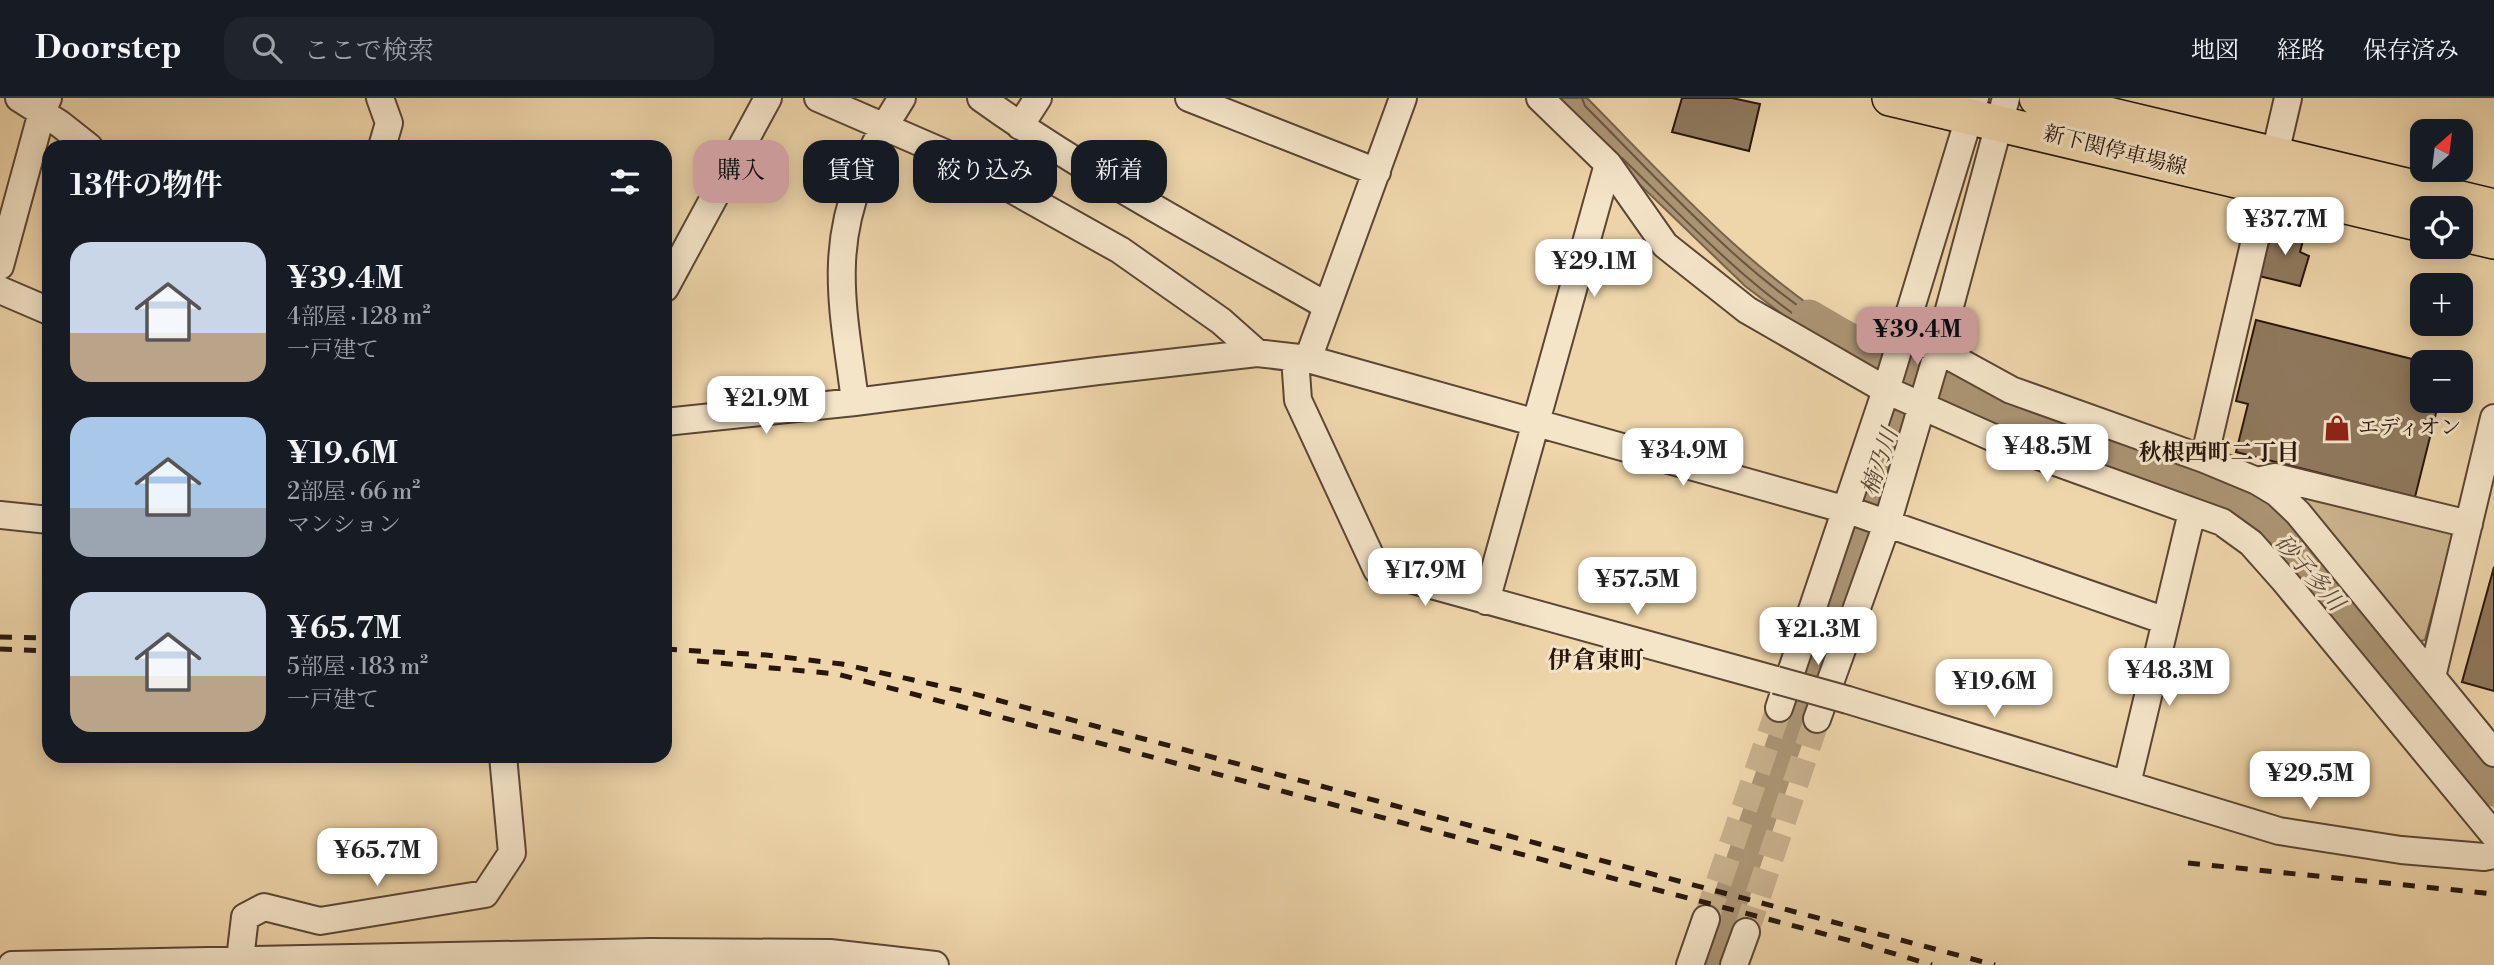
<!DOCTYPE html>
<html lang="ja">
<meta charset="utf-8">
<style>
:root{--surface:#171b24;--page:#20242c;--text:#f1f3f6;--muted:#9ea1a6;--line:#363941;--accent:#c59692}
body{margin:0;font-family:"Libre Bodoni","Noto Serif JP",serif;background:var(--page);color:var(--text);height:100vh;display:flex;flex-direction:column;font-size:26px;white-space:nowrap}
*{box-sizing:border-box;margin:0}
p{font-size:23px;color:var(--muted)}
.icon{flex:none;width:38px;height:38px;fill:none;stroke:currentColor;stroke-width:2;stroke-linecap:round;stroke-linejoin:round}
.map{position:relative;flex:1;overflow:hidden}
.side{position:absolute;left:42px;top:42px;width:630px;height:623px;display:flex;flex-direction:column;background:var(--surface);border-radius:21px;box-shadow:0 4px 18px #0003}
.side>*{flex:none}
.banner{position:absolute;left:693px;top:42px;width:665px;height:63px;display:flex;gap:14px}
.needle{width:46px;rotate:28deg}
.fabs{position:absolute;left:2410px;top:21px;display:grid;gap:14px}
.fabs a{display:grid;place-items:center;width:63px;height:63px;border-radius:14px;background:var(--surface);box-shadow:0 4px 18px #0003;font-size:35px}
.price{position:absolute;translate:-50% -60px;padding:0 16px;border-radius:14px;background:#fff;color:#222;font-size:23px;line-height:46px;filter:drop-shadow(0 2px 4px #0008)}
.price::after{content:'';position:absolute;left:50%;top:42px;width:21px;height:16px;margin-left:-10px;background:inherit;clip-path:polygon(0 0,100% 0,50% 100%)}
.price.active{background:var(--accent);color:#111}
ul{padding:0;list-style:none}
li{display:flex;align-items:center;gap:21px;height:175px;padding:0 28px}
li span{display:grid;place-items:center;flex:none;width:196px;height:140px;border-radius:21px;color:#555}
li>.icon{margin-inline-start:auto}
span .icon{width:84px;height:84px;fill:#fffc;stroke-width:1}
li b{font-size:30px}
h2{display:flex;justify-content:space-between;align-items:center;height:84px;padding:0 28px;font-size:30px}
.chip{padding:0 24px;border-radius:21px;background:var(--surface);box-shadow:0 4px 18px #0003;font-size:24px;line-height:63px}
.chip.active{background:var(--accent);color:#111}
header{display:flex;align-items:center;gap:42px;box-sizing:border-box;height:98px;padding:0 35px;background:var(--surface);border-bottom:2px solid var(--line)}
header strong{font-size:33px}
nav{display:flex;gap:38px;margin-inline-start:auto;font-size:24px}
.search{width:490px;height:63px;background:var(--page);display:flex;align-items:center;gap:18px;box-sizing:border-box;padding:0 24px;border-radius:21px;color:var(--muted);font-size:26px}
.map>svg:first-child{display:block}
</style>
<header>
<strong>Doorstep</strong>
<div class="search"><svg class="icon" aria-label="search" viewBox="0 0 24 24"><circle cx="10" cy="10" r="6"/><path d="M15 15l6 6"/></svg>ここで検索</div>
<nav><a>地図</a><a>経路</a><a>保存済み</a></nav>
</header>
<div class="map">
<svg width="2494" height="867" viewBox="0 0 2494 867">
<rect width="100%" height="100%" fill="#eed5aa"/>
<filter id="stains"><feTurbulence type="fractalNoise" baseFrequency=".00286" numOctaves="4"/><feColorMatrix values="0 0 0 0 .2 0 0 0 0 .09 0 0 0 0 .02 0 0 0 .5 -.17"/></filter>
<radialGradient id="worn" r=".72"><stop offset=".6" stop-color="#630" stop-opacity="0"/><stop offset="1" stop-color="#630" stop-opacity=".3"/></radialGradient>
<path fill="#ccb58f" stroke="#7a664e" stroke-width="2" d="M2288,384l167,46 -30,112 -12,3z"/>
<path fill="#ab9474" stroke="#77624a" stroke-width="2" d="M1550,0h37c84,85 164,175 268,237l-12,18 -36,-20 -62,-47z"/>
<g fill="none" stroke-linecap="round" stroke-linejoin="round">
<path stroke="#6a5540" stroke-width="2" d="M1582,0l3,8c81,81 158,170 257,229v6l-4,2c-83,-48 -148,-119 -216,-185"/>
<path stroke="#ab9474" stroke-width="35" d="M1809,219c82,49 168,91 258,124 61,23 132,35 187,73 44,30 78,85 112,127 40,52 83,100 128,148
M1708,867l203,-592"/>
</g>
<path fill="#8f795e" stroke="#28160c" stroke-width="2" d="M1682,0h50l28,6 -11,47 -77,-19z
M2274,127l31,8 -5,19 9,4 -9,30 -41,-10z
M2256,222l168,42h-2v39h17l-24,96 -179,-45 12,-48 -12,-3z
M2494,469v124l-32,-9z"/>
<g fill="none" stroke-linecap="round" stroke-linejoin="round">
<path stroke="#c6af8a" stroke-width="26" stroke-dasharray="26 13" stroke-linecap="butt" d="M1706,821l73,-211
M1746,834l71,-213"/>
<g stroke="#5a4634" stroke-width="30">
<path id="minor" d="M19,0l41,26 29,23
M380,0l9,25 -7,24
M818,0l136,59 166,93 101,71 36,32
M981,0c107,77 231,142 346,208
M1189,0l188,74
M1540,0l68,66 57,81 82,65 139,80 128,57 208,75 29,21 32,36 211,256
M1020,28l18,-28
M0,168l42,-154 6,-14
M665,190l103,-190
M0,192l49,21
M1903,235l35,17 73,40 193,69 53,22 20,12 21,20 196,240
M1295,260l3,42 79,170 399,110
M1308,261l95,-261
M855,304c-5,-45 -15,-93 -13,-139 2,-61 28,-116 60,-165
M665,324l190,-20 243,-31 159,-18 51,6 546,153 312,109
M2204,361l84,-361
M2257,383l18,-4 194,47
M0,417l49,5
M1486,503l122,-437
M2432,579l62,-259
M1848,602l431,131 122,19 83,7 10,-2
M1779,610l107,-318 89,-292
M1817,621l70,-195 49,-166 70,-260
M2127,686l65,-272
M240,861l5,-42 19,-10 56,14 165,-27 27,-41 -9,-97
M12,867l638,-13 180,1 105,12
M1690,867l16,-46
M1734,867l12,-33"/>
</g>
<g stroke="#28160c" stroke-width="38">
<path id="major" d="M1890,0l532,126
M2037,0l457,109
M2460,135l34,8"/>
</g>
<use href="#minor" stroke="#f4e4c8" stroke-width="26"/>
<use href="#major" stroke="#eed5aa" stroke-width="35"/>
<path stroke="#28160c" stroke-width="5" stroke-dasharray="12 12" stroke-linecap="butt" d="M0,539l49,1
M0,551l49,2
M665,551l101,6 76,9 125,28 1028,273
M697,563l140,13 1018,268 77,23
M2188,765l306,31"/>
<g stroke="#5a4634" stroke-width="30" stroke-linecap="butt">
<path id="minor-bridge" d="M1776,582l72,20"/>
</g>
<use href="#minor-bridge" stroke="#f4e4c8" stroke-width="26"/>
</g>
<defs>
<g id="shop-bare" transform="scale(2.1)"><path d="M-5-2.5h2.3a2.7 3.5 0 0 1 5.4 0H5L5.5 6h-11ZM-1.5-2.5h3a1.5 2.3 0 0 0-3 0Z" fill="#8f2418" stroke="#f4e4c8" stroke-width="2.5" paint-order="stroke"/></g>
</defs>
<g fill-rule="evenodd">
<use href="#shop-bare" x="2337" y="330"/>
</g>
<g text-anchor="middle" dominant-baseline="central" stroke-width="6" stroke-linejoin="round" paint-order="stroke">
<g font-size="21" fill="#28160c" stroke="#f4e4c8">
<text transform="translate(2115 53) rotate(14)">新下関停車場線</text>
</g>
<g font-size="21" fill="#28160c" stroke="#f4e4c8" text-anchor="start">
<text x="2358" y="330">エディオン</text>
</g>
<g font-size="23" font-weight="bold" fill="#28160c" stroke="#f4e4c8">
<text x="2219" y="355">秋根西町二丁目</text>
</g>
<g font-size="23" font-style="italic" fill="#5c4836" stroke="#f4e4c8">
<text transform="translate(1880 364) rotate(-71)">楠乃川</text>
<text transform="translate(2309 475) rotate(49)">砂子多川</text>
</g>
<g font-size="24" font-weight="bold" fill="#28160c" stroke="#f4e4c8">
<text x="1596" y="563">伊倉東町</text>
</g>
</g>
<rect width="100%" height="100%" filter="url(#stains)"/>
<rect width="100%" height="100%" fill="url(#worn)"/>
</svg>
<div class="fabs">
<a><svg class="needle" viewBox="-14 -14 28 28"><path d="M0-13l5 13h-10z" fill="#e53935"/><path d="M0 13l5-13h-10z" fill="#9ea1a6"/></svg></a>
<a><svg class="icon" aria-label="locate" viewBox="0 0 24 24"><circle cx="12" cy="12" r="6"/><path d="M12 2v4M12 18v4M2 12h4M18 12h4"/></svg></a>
<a>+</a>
<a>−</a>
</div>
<b class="price" style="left:2285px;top:159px">¥37.7M</b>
<b class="price" style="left:1594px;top:201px">¥29.1M</b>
<b class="price active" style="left:1917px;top:269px">¥39.4M</b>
<b class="price" style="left:766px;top:338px">¥21.9M</b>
<b class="price" style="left:2047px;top:386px">¥48.5M</b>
<b class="price" style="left:1683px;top:390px">¥34.9M</b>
<b class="price" style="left:1425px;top:510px">¥17.9M</b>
<b class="price" style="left:1637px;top:519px">¥57.5M</b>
<b class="price" style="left:1818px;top:569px">¥21.3M</b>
<b class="price" style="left:2169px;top:610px">¥48.3M</b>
<b class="price" style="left:1994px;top:621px">¥19.6M</b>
<b class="price" style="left:2310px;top:713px">¥29.5M</b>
<b class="price" style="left:377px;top:790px">¥65.7M</b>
<div class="banner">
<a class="chip active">購入</a>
<a class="chip">賃貸</a>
<a class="chip">絞り込み</a>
<a class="chip">新着</a>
</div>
<section class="side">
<h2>13件の物件<svg class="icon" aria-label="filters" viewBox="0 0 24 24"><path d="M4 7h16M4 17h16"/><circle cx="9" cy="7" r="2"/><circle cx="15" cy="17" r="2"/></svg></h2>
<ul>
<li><span style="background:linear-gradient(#c9d6e8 65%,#b9a48a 0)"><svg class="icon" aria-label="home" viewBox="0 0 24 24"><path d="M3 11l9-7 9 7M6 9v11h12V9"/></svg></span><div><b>¥39.4M</b><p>4部屋 · 128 m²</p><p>一戸建て</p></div></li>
<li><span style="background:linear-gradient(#a9c7e8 65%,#9aa5b1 0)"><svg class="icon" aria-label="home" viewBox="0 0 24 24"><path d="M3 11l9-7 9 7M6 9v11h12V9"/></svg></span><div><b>¥19.6M</b><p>2部屋 · 66 m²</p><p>マンション</p></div></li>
<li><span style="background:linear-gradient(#c9d6e8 60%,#b9a48a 0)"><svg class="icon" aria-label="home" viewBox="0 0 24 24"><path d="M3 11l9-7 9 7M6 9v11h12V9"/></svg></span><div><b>¥65.7M</b><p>5部屋 · 183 m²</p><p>一戸建て</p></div></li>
</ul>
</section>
</div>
